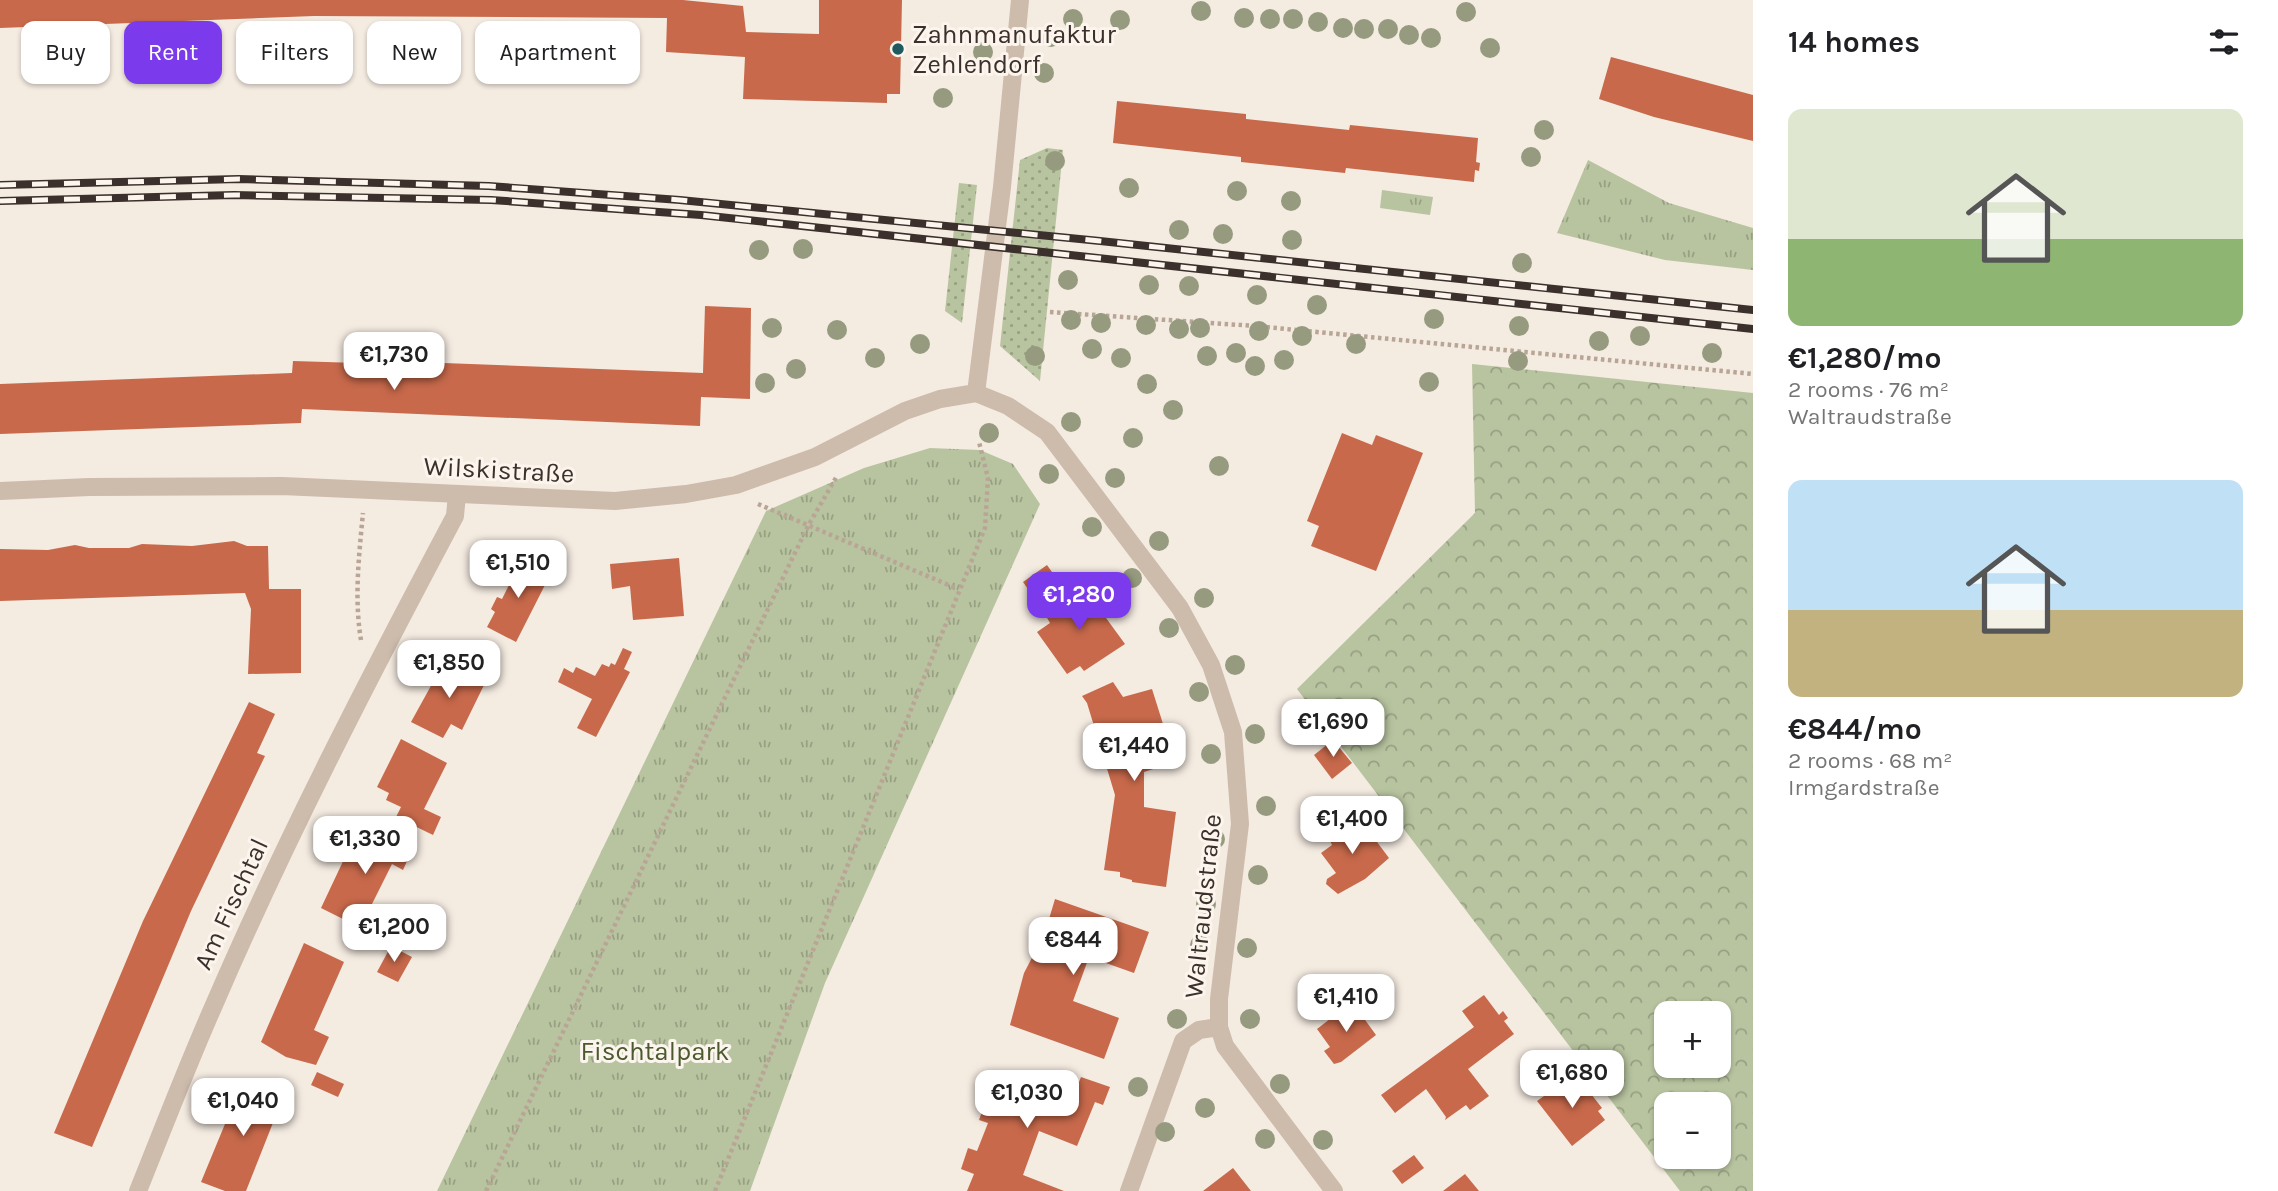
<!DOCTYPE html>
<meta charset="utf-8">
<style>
:root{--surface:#fff;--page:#f2f2f2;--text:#202124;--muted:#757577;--accent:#7c3aed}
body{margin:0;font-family:Karla,sans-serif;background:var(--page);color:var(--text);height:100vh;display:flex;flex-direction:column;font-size:26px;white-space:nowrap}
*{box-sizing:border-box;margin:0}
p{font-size:23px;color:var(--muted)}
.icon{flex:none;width:38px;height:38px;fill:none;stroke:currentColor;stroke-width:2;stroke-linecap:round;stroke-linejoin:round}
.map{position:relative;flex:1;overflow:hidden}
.panel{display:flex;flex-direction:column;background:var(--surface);width:525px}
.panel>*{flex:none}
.hud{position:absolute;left:21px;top:21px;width:665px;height:63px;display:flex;gap:14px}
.buttons{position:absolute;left:1654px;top:1001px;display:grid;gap:14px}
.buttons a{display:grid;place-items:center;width:77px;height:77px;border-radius:14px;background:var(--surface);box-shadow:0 2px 5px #0004;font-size:35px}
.price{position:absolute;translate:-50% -60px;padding:0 16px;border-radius:14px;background:#fff;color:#222;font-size:23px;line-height:46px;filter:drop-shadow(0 2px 4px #0008)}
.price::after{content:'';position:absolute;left:50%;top:42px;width:21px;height:16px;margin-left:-10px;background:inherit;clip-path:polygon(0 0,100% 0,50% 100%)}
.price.selected{background:var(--accent);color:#fff}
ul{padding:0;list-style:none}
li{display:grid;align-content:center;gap:14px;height:371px;padding:0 35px}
li span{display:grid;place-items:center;height:217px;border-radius:14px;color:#555}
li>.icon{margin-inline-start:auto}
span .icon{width:126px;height:126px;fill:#fffc;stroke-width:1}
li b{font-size:30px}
h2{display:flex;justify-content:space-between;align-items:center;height:84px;padding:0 35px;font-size:30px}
.pill{padding:0 24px;border-radius:14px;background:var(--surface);box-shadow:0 2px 5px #0004;font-size:24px;line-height:63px}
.pill.selected{background:var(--accent);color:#fff}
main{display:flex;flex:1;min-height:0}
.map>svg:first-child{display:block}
</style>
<main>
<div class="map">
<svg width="1753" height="1191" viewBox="0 0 1753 1191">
<defs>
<pattern id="grass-dots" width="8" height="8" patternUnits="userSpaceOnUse" patternTransform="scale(1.75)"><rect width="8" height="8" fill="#b8c4a0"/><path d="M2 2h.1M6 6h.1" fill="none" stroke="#97a083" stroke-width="1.8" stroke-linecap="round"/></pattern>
<pattern id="forest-crowns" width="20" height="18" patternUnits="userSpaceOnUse" patternTransform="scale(1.75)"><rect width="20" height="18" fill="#b8c4a0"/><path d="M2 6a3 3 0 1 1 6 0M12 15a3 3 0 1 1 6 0" fill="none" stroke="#97a083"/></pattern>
<pattern id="park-tufts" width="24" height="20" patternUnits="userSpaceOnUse" patternTransform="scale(1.75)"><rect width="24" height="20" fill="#b8c4a0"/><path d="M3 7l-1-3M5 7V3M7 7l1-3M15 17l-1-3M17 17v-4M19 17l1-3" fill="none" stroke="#97a083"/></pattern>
</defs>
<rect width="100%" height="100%" fill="#f4ebe1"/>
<path fill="url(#grass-dots)" d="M1047,148l16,2 -23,231 -40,-35 20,-186z
M959,183l18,2 -15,138 -17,-12z"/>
<path fill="url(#forest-crowns)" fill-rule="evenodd" d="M1472,364l281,29v798h-73l-383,-502 178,-176zM1666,1013h52v53h-52zM1666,1104h52v53h-52z"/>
<path fill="url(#park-tufts)" d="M1588,160l81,43 84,25v42l-88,-10 -108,-27z
M1382,190l51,7 -3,18 -50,-7z
M930,448l50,2 33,14 27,40 -215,479 -75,208h-313l329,-680 98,-43z"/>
<path fill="#c8694b" d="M0,0h683l60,6 3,26 73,2v-34h83l-2,94h-13v9l-144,-4 2,-42 -79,-5 1,-34 -353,-2 -314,12z
M1611,57l142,38v46l-99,-24 -55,-18z
M1117,101l129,13v5l103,11 1,-5 128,13 -2,24 4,1 -1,8 -4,-1 -1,12 -128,-14 -1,5 -104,-11v-5l-128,-14z
M705,306l46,2 -1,91 -49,-2 -1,29 -398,-17 -1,14 -301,11v-50l292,-11 1,-12 98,3v-3l312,12z
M1342,433l30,12 4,-10 47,18 -47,118 -65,-25 8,-20 -12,-5z
M234,541l13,5h21l1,43h32v84l-53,1 3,-65 -6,-16 -245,8v-52l48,1 27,-5 14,3h40l13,-4 50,2z
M519,554l23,12 -6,12 10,5 -30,59 -29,-15 8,-15 -4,-3 6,-12 5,2 14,-28 -5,-3z
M679,558l5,58 -51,4 -3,-34 -18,3 -2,-25z
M1047,565l17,24 -24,17 -17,-24z
M1082,585l43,59 -41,27 -4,-5 -13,8 -30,-42 13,-9 -7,-12z
M623,648l9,4 -8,17 6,3 -34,65 -19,-9 15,-29 -34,-17 6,-14 9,5 3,-6 19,9 7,-12 7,3 2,-4 4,2z
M461,662l13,7 -4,8 14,8 -22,45 -11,-6 -8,14 -32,-16 32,-58 13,7z
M1113,682l10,15 29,-8 23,73 -31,10v35l32,5 -10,75 -34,-5v-2l-12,-3v-5l-16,-2 11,-75 -28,-92 -5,-7z
M249,702l26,12 -18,39 8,3 -74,155 -99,236 -38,-14 89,-212z
M401,739l46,24 -23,46 17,8 -8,18 -37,-18 5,-10 -15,-7 3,-7 -12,-6z
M1333,740l19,23 -20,16 -18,-24z
M362,821l40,20 -1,3 11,6 -9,20 -11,-6 -20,40 12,6 -9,19 -12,-6 -2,5 -40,-20z
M1335,822h6l9,8 12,-8 27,36 -24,21 -27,15 -12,-10 1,-5 9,-6 -15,-20 11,-8 -6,-13z
M1055,899l94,33 -15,41 -45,-16 -16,44 46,17 -15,41 -94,-34 14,-52 13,-25 -3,-1 10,-30 5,2z
M304,943l40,19 -30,68 15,7 -13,28 -30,-8 -25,-15z
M391,946l21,11 -14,25 -21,-10z
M1484,995l15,20 4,-4 5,7 -4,3 10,13 -46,35 21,27 -19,14 -4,-5 -21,15 1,-3 -20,-28 -31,24 -14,-18 93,-68 -12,-16z
M1352,1002l24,33 -35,27 -7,2 -10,-13 6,-4 -13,-18z
M1007,1071l67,24 7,-18 29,10 -7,18 -8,-3 -18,44 -38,-15 -16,44 41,16h-97l7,-17 -13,-5 7,-21 9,3 11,-28 -9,-3 8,-22 12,4z
M317,1072l27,12 -6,13 -27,-12z
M1571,1077l9,11 4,-3 18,23 -4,3 7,9 -33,26 -35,-45z
M244,1078l40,17 -38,96h-21l-24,-9z
M1414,1155l10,13 -22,16 -10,-13z
M1233,1168l18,23h-48z
M1465,1174l14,17h-36z"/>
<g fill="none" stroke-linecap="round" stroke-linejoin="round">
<path stroke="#b9a596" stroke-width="4.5" stroke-dasharray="3.5 3.5" stroke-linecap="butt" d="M1050,312l205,14 498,48
M758,504l200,85
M361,640c-7,-41 -2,-85 2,-127
M486,1191l322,-665 29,-50
M715,1191l270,-663 3,-50 -9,-36"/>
<path stroke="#cdbbac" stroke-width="18" d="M976,393l32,13 39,26 133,176 31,57 22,67 7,92 -21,175v28l6,19 109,145
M976,393l26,-206 18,-187
M0,491l89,-4 193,-1 333,15 71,-7 50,-9 79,-28 90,-46 35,-12 36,-6
M138,1191c25,-62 49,-125 76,-186 72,-167 156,-329 241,-489l2,-22
M1129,1191l54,-150 16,-11 20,-3"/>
<g stroke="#3b302b" stroke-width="8">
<path id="rail" d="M0,185l239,-6 250,7 191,14 420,41 653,69
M0,201l234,-6 257,5 210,15 1052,114"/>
</g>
<use href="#rail" stroke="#fbf5ee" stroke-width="5" stroke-dasharray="16" stroke-linecap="butt"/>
</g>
<g fill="#969b7f">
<circle cx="1201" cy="11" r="10"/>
<circle cx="1466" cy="12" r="10"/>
<circle cx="1244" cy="18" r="10"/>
<circle cx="1073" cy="19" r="10"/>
<circle cx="1270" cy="19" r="10"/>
<circle cx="1293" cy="19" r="10"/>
<circle cx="1120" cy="20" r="10"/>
<circle cx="1318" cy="22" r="10"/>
<circle cx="1343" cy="28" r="10"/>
<circle cx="1364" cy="29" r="10"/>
<circle cx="1388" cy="29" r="10"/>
<circle cx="1409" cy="35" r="10"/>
<circle cx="1051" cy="37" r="10"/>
<circle cx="1431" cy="38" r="10"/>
<circle cx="1490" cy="48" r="10"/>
<circle cx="983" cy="52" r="10"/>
<circle cx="1044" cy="73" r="10"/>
<circle cx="943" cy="98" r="10"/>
<circle cx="1544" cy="130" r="10"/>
<circle cx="1531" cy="157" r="10"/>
<circle cx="1055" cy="161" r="10"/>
<circle cx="1129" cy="188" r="10"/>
<circle cx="1237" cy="191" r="10"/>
<circle cx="1291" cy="201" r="10"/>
<circle cx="1179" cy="230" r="10"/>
<circle cx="1223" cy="234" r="10"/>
<circle cx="1292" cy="240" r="10"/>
<circle cx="803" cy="249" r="10"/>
<circle cx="759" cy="250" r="10"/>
<circle cx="1522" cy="263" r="10"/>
<circle cx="1068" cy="280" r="10"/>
<circle cx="1149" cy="285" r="10"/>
<circle cx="1189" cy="286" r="10"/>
<circle cx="1257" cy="295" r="10"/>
<circle cx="1317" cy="305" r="10"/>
<circle cx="1434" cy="319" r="10"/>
<circle cx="1071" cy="320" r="10"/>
<circle cx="1101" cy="323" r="10"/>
<circle cx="1146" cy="325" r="10"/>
<circle cx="1519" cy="326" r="10"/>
<circle cx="772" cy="328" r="10"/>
<circle cx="1200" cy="328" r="10"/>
<circle cx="1179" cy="329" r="10"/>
<circle cx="837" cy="330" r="10"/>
<circle cx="1259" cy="331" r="10"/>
<circle cx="1302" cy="336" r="10"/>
<circle cx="1640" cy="336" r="10"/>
<circle cx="1599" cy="341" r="10"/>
<circle cx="920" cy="344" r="10"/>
<circle cx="1356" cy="344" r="10"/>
<circle cx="1092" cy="349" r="10"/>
<circle cx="1236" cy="353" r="10"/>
<circle cx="1712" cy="353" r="10"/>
<circle cx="1035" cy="356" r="10"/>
<circle cx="1207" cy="356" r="10"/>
<circle cx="875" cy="358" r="10"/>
<circle cx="1121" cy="358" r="10"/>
<circle cx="1284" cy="360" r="10"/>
<circle cx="1518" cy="361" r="10"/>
<circle cx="1255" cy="366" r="10"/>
<circle cx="796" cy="369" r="10"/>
<circle cx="1429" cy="382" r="10"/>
<circle cx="765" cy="383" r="10"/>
<circle cx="1147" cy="384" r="10"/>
<circle cx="1173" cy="410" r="10"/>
<circle cx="1071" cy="422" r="10"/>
<circle cx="989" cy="433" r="10"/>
<circle cx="1133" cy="438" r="10"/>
<circle cx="1219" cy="466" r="10"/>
<circle cx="1049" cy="474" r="10"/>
<circle cx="1115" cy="478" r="10"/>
<circle cx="1092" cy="527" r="10"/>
<circle cx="1159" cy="541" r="10"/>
<circle cx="1132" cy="578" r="10"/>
<circle cx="1204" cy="598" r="10"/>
<circle cx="1169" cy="628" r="10"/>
<circle cx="1235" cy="665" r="10"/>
<circle cx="1199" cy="692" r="10"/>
<circle cx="1255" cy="734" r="10"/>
<circle cx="1211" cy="754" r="10"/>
<circle cx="1266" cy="806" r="10"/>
<circle cx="1215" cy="839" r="10"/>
<circle cx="1258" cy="875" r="10"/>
<circle cx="1206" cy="904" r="10"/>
<circle cx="1200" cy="945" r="10"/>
<circle cx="1247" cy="948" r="10"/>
<circle cx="1177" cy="1019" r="10"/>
<circle cx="1250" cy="1019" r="10"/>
<circle cx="1280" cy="1084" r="10"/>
<circle cx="1138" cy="1087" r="10"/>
<circle cx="1205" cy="1108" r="10"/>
<circle cx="1165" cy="1132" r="10"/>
<circle cx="1265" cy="1139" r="10"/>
<circle cx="1323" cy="1140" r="10"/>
</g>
<circle fill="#1f5a5e" stroke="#fbf5ee" stroke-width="2.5" cx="898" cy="49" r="7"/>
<g text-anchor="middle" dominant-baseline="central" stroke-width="6" stroke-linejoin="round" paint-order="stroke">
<g font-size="26" fill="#3b302b" stroke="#fbf5ee" text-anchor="start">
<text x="912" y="34">Zahnmanufaktur<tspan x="912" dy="30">Zehlendorf</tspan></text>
</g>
<g font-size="26" fill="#3b302b" stroke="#fbf5ee">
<text transform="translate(499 470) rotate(3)">Wilskistraße</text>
<text transform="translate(231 904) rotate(-65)">Am Fischtal</text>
<text transform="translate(1203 906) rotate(-84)">Waltraudstraße</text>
</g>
<g font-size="26" fill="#4a5a2e" stroke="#fbf5ee">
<text x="655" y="1051">Fischtalpark</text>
</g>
</g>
</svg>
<div class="buttons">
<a>+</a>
<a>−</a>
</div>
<b class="price" style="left:394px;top:392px">€1,730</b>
<b class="price" style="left:518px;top:600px">€1,510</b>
<b class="price selected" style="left:1079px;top:632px">€1,280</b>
<b class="price" style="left:449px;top:700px">€1,850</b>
<b class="price" style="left:1333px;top:759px">€1,690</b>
<b class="price" style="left:1134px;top:783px">€1,440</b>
<b class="price" style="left:1352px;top:856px">€1,400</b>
<b class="price" style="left:365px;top:876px">€1,330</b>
<b class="price" style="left:394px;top:964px">€1,200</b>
<b class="price" style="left:1073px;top:977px">€844</b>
<b class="price" style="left:1346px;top:1034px">€1,410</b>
<b class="price" style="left:1572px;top:1110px">€1,680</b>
<b class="price" style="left:1027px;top:1130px">€1,030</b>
<b class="price" style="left:243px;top:1138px">€1,040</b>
<div class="hud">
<a class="pill">Buy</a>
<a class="pill selected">Rent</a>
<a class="pill">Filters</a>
<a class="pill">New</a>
<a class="pill">Apartment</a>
</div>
</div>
<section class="panel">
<h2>14 homes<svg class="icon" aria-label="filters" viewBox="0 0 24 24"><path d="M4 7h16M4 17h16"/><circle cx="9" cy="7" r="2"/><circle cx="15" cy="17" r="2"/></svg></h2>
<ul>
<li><span style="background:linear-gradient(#dfe7d0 60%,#8fb573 0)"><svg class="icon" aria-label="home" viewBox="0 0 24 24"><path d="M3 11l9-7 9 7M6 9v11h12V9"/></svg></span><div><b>€1,280/mo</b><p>2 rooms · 76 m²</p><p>Waltraudstraße</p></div></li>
<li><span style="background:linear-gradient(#bfe0f5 60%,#c2b280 0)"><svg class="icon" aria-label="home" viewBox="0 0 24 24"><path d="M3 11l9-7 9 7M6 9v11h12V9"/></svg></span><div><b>€844/mo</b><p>2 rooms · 68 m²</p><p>Irmgardstraße</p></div></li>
</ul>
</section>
</main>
